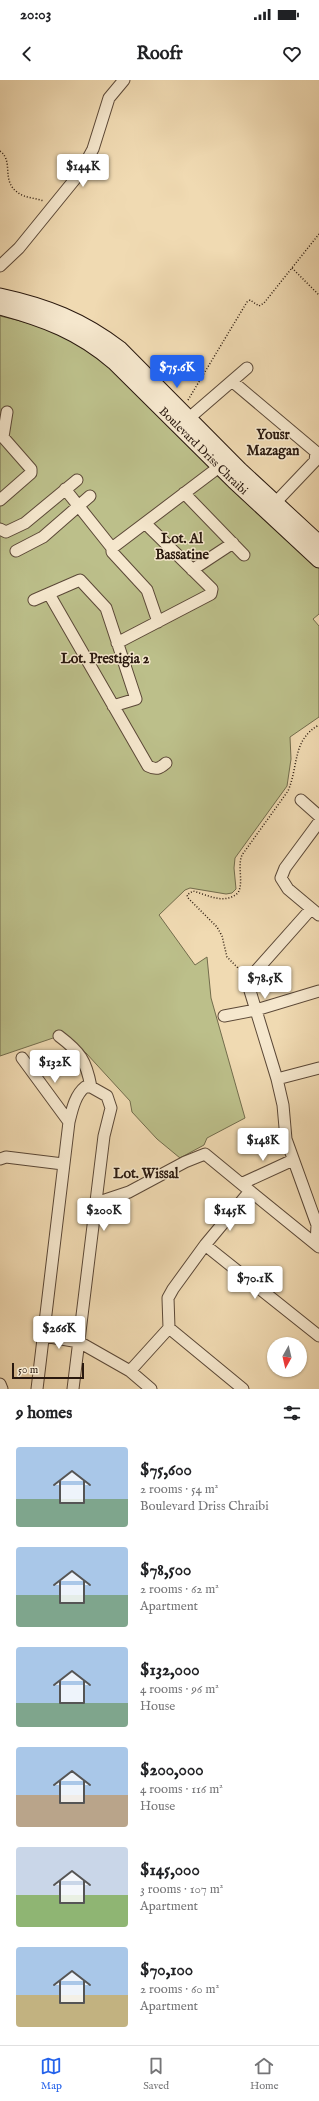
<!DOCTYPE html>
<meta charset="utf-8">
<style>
:root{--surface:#fff;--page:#f6f6f6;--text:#202124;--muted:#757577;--line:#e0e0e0;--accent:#2563eb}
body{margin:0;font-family:"IM FELL English",serif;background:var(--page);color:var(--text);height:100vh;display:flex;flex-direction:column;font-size:15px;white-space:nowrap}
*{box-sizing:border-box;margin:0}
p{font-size:13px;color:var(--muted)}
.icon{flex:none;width:22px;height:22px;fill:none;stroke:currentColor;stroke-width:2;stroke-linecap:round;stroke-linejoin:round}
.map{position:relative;height:1309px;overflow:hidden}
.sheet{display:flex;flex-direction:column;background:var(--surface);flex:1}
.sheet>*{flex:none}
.needle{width:26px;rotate:188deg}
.buttons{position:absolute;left:267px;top:1257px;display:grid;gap:8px}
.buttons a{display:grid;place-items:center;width:40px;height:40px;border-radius:50%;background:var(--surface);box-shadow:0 1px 3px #0004;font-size:20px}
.scale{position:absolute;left:12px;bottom:10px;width:72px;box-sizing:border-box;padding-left:4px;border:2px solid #29180e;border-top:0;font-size:11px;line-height:14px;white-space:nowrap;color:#29180e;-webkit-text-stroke:3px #f5e7cd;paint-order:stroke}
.price{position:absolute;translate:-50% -34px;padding:0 9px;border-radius:4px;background:#fff;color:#222;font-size:13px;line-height:26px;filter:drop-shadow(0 1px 2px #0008)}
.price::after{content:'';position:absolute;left:50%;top:24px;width:12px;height:9px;margin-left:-6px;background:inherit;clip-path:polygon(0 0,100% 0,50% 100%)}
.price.current{background:var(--accent);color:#fff}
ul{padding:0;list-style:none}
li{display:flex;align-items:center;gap:12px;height:100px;padding:0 16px}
li span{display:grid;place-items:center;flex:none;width:112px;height:80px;border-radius:4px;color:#555}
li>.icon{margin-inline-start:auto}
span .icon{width:48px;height:48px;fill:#fffc;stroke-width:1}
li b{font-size:17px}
h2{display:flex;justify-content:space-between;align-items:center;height:48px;padding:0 16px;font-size:17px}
.status{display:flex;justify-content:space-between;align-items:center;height:28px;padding:0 20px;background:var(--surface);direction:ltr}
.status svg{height:11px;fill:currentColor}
header{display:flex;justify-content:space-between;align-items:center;height:52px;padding:0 16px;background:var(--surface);font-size:18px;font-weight:700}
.tab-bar{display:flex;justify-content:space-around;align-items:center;height:56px;border-top:1px solid var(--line);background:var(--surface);font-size:11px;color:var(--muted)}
.tab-bar a{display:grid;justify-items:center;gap:2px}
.tab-bar .current{color:var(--accent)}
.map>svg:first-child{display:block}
</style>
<div class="status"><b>20:03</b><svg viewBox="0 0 49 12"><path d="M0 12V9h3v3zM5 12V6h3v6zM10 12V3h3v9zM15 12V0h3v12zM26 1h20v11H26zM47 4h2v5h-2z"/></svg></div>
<header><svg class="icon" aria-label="back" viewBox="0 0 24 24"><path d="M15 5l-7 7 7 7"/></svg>Roofr<svg class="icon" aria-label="heart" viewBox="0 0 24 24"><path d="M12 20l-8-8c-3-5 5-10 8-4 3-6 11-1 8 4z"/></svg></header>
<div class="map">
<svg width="319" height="1309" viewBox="0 0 319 1309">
<rect width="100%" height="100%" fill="#f0dab2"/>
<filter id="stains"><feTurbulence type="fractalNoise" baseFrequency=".005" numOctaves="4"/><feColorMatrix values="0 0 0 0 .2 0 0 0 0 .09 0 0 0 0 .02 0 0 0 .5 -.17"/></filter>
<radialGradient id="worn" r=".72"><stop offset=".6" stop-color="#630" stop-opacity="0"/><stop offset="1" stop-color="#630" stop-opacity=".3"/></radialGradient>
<path fill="#bcbf8a" stroke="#726c4c" d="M0,236c41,9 64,19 100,39l219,212v47l-6,5 6,7v91l-29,20 1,22 -4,27 -52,72 -1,10 2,21 -4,4 -6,1 -36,-6 -5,2 -26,25 36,50 12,-8 4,41 34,120 -38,20 -3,7 -24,13 -23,-19 -25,-27 -2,-11 -44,-48 -27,-17 -59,20z"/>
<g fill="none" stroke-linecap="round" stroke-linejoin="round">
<g stroke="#5b4837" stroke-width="13">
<path id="minor" d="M0,186l19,-18 61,-75 13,-24 16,-51 15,-18
M233,302l83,70 -1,9 -40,42
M188,339l59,-51
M65,409l47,59
M184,413l60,62
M0,420l31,-27v-4l-28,-32 4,-25
M0,449l6,3 19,-9 52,-43
M16,471l27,-14 47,-41
M192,490l41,-27
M49,514l99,172c8,4 11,3 18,-3
M34,520l46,-20 26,28 30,91 -23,7
M158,542l-11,-32 -35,-38v-4l107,-81
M117,563l94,-49 1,-5 -67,-66
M301,720l18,16
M319,742l-34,46 -4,10 7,11 31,26
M311,829l-64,72 30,98 6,26 3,34 31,86 -1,19
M224,936l32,-6 63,-19
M59,956c21,16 27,24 32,51
M22,978l47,64
M277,999l42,-11
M0,1079l6,-2 57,7
M243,1103l50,-23
M96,1123l33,-11 56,-30 20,-8 45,37
M205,1165l114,91
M169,1248l-1,-30 5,-9 32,-44 45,-54 69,56
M44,1256l35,6 51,29 21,18
M130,1291l39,-43 74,61
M0,1304l2,5
M37,1309l32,-267c3,-12 6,-27 16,-35h6l16,9 4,12 -7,28 -31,253"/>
</g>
<g stroke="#29180e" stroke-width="17">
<g id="secondary">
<path d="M0,216c46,10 82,24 120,53l120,121 79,73"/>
<path id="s1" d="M0,227c45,12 79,25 114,55l120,119 85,79"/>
</g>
</g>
<path stroke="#29180e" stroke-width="1.5" stroke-dasharray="1 2" stroke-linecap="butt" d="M0,71c14,10 1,29 17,41 7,6 19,6 27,9
M292,188l27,27
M188,320l59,-98 3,-2 9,6 5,-3 55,-69
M242,892l-15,-15 -5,-21 -5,-9 -29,-29 -1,-3 6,-4c15,4 31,14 45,2 6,-11 -1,-26 4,-38l46,-64c11,-26 4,-51 31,-66"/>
<use href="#minor" stroke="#f5e7cd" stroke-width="11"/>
<use href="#secondary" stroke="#f5e7cd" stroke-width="15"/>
</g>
<g text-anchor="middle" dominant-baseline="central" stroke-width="3" stroke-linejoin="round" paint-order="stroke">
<g font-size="12" fill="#29180e" stroke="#f5e7cd">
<text stroke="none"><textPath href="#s1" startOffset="254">Boulevard Driss Chraibi</textPath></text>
</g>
<g font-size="14" font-weight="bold" fill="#29180e" stroke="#f5e7cd">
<text x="273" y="355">Yousr<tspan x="273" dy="16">Mazagan</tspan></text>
<text x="182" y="459">Lot. Al<tspan x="182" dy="16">Bassatine</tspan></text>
<text x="105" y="579">Lot. Prestigia 2</text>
<text x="146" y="1094">Lot. Wissal</text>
</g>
</g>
<rect width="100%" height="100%" filter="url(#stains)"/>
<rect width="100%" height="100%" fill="url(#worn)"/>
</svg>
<div class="buttons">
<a><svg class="needle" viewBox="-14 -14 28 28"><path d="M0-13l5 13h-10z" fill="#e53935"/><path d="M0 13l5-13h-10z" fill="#757577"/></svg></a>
</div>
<div class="scale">50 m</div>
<b class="price" style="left:83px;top:108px">$144K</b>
<b class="price current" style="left:177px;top:309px">$75.6K</b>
<b class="price" style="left:265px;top:920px">$78.5K</b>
<b class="price" style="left:55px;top:1004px">$132K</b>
<b class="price" style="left:263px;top:1082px">$148K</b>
<b class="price" style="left:104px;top:1152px">$200K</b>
<b class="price" style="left:230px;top:1152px">$145K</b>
<b class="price" style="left:255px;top:1220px">$70.1K</b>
<b class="price" style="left:59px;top:1270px">$266K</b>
</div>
<section class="sheet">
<h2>9 homes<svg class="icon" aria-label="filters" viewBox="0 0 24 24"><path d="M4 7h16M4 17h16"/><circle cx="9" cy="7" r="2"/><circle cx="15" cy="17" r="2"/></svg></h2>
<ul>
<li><span style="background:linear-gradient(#a9c7e8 65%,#7fa58c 0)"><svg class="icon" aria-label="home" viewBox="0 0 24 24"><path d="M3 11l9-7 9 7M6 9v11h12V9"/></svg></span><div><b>$75,600</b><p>2 rooms · 54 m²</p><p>Boulevard Driss Chraibi</p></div></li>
<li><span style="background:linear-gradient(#a9c7e8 60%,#7fa58c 0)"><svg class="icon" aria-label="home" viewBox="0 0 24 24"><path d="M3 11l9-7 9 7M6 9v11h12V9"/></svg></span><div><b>$78,500</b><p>2 rooms · 62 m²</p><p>Apartment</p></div></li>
<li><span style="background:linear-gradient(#a9c7e8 70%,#7fa58c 0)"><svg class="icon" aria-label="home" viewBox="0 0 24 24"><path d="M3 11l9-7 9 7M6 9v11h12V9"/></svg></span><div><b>$132,000</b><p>4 rooms · 96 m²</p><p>House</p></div></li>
<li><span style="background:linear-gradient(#a9c7e8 60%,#b9a48a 0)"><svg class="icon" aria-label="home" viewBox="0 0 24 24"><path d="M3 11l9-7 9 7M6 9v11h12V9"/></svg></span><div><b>$200,000</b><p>4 rooms · 116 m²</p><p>House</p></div></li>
<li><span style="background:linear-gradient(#c9d6e8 60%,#8fb573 0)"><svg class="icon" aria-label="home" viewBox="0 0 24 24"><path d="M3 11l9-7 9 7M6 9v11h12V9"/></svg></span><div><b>$145,000</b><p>3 rooms · 107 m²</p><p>Apartment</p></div></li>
<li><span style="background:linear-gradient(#a9c7e8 60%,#c2b280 0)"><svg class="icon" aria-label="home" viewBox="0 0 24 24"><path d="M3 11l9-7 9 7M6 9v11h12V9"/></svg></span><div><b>$70,100</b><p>2 rooms · 60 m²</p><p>Apartment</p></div></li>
</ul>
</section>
<nav class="tab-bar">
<a class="current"><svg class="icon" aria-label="map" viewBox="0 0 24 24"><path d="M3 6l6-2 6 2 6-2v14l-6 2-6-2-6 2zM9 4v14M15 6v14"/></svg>Map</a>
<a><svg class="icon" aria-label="saved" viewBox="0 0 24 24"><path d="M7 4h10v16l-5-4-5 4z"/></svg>Saved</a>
<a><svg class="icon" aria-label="home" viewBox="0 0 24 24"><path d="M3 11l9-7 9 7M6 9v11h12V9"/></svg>Home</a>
</nav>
